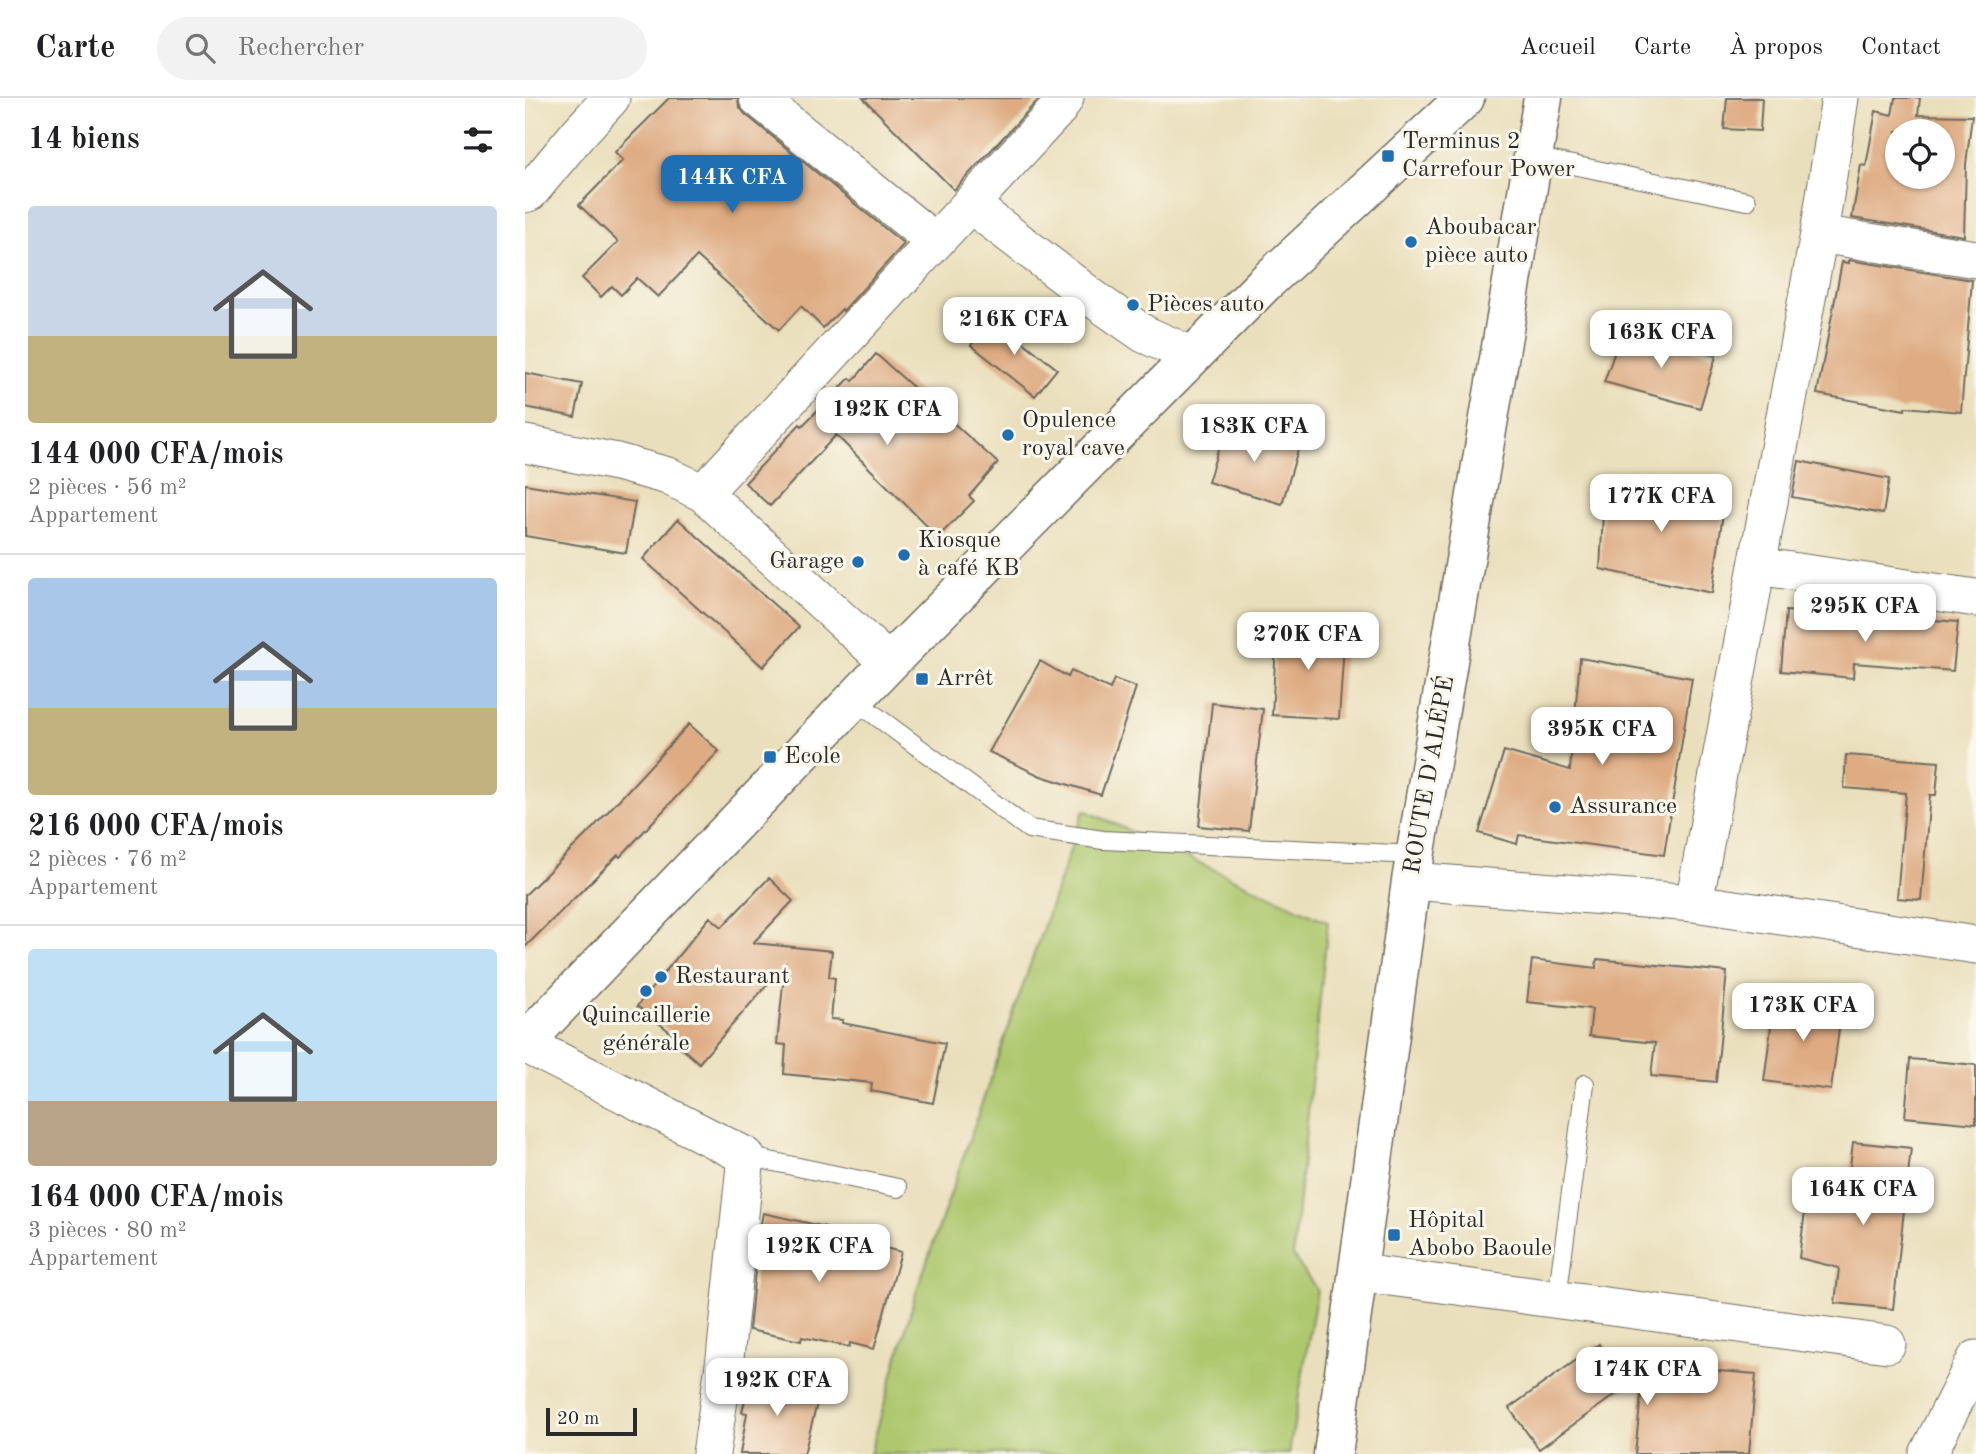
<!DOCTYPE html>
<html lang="fr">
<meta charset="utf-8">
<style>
:root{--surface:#fff;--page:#f2f2f2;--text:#202124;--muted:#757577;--line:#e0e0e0;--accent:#1f6fb2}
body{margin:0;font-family:"Old Standard TT",serif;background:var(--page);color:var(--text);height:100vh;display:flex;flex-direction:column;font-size:26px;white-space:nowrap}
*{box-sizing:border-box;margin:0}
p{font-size:23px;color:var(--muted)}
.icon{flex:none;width:38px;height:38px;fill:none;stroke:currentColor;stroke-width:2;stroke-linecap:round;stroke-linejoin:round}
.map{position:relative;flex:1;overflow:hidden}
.details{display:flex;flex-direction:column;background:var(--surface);width:525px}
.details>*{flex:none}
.controls{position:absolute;left:1360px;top:21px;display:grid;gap:14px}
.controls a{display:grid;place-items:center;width:70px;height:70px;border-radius:50%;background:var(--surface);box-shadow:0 2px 5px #0004;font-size:35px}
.scale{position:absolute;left:21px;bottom:18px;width:91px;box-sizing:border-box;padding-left:7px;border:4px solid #2b2b2b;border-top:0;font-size:19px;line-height:24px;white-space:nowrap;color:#2b2b2b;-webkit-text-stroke:5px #fbf7ec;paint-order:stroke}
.price{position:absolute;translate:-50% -60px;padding:0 16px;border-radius:14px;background:#fff;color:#222;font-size:23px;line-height:46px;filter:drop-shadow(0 2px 4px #0008)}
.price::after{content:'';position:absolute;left:50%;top:42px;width:21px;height:16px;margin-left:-10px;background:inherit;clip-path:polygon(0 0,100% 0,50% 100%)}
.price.on{background:var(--accent);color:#fff}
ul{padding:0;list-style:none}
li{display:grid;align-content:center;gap:14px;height:371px;padding:0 28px}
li+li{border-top:2px solid var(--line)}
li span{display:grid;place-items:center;height:217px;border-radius:7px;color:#555}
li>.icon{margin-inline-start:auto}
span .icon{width:126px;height:126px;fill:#fffc;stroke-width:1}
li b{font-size:30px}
h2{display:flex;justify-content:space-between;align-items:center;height:84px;padding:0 28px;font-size:30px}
header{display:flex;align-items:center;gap:42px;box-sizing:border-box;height:98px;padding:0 35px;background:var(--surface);border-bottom:2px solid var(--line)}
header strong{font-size:33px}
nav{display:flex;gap:38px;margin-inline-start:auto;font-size:24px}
.search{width:490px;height:63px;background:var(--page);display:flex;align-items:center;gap:18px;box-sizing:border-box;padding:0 24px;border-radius:38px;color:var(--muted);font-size:26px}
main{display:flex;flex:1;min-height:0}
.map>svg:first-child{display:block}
</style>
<header>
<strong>Carte</strong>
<div class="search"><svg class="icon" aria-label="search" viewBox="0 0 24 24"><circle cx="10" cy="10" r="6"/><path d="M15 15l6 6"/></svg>Rechercher</div>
<nav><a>Accueil</a><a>Carte</a><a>À propos</a><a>Contact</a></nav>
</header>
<main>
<section class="details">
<h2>14 biens<svg class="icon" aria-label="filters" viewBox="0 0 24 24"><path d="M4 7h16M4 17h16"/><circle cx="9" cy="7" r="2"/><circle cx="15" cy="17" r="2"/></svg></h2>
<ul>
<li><span style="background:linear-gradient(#c9d6e8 60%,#c2b280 0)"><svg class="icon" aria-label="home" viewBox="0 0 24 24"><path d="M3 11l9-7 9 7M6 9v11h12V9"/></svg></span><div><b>144 000 CFA/mois</b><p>2 pièces · 56 m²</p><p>Appartement</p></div></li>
<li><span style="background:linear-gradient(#a9c7e8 60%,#c2b280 0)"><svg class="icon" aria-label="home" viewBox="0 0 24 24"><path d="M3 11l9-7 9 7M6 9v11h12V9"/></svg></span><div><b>216 000 CFA/mois</b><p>2 pièces · 76 m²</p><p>Appartement</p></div></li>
<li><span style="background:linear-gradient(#bfe0f5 70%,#b9a48a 0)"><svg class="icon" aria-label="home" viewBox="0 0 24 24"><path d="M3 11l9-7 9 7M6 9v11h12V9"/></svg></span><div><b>164 000 CFA/mois</b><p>3 pièces · 80 m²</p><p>Appartement</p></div></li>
</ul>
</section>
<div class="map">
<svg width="1451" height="1356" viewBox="0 0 1451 1356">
<rect width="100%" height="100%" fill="#fbf7ec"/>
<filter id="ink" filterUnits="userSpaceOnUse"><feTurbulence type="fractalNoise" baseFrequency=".0143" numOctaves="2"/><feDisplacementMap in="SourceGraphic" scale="14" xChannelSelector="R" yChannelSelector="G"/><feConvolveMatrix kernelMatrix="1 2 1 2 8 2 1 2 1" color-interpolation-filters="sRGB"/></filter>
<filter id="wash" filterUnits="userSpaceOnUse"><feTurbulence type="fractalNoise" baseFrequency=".00686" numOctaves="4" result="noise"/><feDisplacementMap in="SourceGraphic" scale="28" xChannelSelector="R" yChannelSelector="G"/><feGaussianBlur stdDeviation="1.57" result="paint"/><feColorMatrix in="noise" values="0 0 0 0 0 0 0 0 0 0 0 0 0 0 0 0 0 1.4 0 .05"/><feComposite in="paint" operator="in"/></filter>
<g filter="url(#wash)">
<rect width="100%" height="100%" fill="#eadfbc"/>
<path fill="#aec86e" stroke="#6c7a4c" stroke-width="2" d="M559,712l244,112 -35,334 24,34 -28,164h-419l46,-161z"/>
<g id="blocks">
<path fill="#deab82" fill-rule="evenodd" d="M144,0h69l1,8 6,8 159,130 -61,67 -1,-2 -19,19 -22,-22 -22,24 -82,-74 -39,41 -21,-19 -16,17 -9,-9 -11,11 -19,-19 36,-36 -39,-37 44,-45 -8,-8z
M338,0h177l-86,92z
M1202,0h35l-2,33 -36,-2z
M1370,0h25l-2,17 54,1 -6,48 -2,72 -112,-18 9,-53 5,1 10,-55 16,4zM1372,33h46v46h-46z
M1324,162l123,20 -11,132 -56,-5v3l-88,-16 25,-132 7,1z
M468,220l64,51 -22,27 -64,-51z
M1097,234l94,24 -16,52 -96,-26z
M351,256l122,109 -29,33 5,5 -36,36 -102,-102 -66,71 -25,-23 55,-59 2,2 48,-48 3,3z
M0,275l57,11 -7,33 -50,-10z
M701,326l73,22 -17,58 -74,-22z
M1274,363l90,18 -6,35 -91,-17z
M1080,380l120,20 -13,95 -112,-24z
M0,386l110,18 -9,51 -101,-17z
M153,421l121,108 -36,40 -120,-108z
M1261,513l88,8v-4l84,7 -5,49 -99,-8 -1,15 -72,-7z
M752,528l68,4 -6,89 -67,-4z
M1055,560l112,20 -28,177 -145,-20 -2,9 -38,-11 25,-82 66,19z
M515,563l28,16 3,-6 39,18 4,-10 22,8 -35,108 -60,-19 -52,-24z
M687,605l51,6 -14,122 -50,-5z
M164,626l30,27 -99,106 -2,-2 -93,92v-52l66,-65z
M1321,657l93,7 -3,33h-6l-9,105 -24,-2 9,-105 -62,-5z
M244,780l24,23 -40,42 79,8 -3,26 6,1 -4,41 12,1 -1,3 103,20 -12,60 -62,-12 1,-8 -88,-9 2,-29 -9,-1 8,-80 -86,99 -23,-20 3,-4 -42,-33 73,-89 12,10z
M1072,861l130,13 -11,110 -65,-6 4,-33 -66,-7 3,-27 -65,-7 5,-42 64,8z
M1250,899l67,9 -11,84 -67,-9z
M1385,961l66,6v59l-71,-7z
M1328,1044l58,6 -18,161 -58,-6 4,-35 -40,-10 7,-55 39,6z
M238,1115l63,14 -1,6 76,19 -27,97 -24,-6 -1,4 -47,-10 -1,4 -52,-11 10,-97z
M1074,1246l18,25 90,9v-8l49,4 -7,80h-114l8,-79 -104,74 -30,-41z
M226,1277l69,17 -16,62h-64l7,-41 -5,-1z"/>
</g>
</g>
<g filter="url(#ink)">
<use href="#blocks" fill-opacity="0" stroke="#6e6a5e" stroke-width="2"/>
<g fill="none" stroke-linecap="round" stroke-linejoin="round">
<g stroke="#6e6a5e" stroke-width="20">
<path id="service" d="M1009,59l213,44
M328,601l176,130 74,11 313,15
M221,1058l152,32
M1032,1201l28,-215"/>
</g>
<g stroke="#6e6a5e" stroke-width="39">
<path id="minor" d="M233,0l177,144
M0,96l5,-2 48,-58 33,-36
M445,106l128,98 46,32 49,22
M1294,136l157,25
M0,346l92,18 51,14 35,17 186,170
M178,395l356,-385 6,-10
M1232,468l219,32
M886,783l283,22 282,42
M1169,805l125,-669 21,-136
M0,946l221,112 -21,202 -14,96
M835,1175l527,71
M1403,1356l48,-95"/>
</g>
<g stroke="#6e6a5e" stroke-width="41">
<path id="tertiary" d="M0,944l364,-379 375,-379 201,-186"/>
</g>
<g stroke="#6e6a5e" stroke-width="41">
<path id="secondary" d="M808,1356l78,-573 132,-783"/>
</g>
<use href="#service" stroke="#fff" stroke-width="18"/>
<use href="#minor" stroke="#fff" stroke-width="37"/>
<use href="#tertiary" stroke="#fff" stroke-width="38"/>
<use href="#secondary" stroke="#fff" stroke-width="38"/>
</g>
</g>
<g fill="#1f6fb2" stroke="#fbf7ec" stroke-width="2.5">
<rect x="856" y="51" width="14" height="14" rx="3.5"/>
<circle cx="886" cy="144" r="7"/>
<circle cx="608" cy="207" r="7"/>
<circle cx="483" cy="337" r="7"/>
<circle cx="379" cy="457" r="7"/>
<circle cx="333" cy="464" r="7"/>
<rect x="390" y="574" width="14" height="14" rx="3.5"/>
<rect x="238" y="652" width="14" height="14" rx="3.5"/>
<circle cx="1030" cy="709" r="7"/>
<circle cx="136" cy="879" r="7"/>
<circle cx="121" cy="893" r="7"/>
<rect x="862" y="1130" width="14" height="14" rx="3.5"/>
</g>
<g text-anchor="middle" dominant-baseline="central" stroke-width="6" stroke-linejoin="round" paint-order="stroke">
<g font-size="24" fill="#2b2b2b" stroke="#fbf7ec" text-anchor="start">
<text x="877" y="44">Terminus 2<tspan x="877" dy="28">Carrefour Power</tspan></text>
<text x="900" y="130">Aboubacar<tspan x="900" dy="28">pièce auto</tspan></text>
<text x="622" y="207">Pièces auto</text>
<text x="497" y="323">Opulence<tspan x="497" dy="28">royal cave</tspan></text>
<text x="393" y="443">Kiosque<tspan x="393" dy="28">à café KB</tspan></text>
<text x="319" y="464" text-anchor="end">Garage</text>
<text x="411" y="581">Arrêt</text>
<text x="259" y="659">Ecole</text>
<text x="1044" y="709">Assurance</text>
<text x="150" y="879">Restaurant</text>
<text x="121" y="918" text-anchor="middle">Quincaillerie<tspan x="121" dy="28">générale</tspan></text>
<text x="883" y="1123">Hôpital<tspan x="883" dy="28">Abobo Baoule</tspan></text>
</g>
<g font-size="24" fill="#2b2b2b" stroke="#fbf7ec">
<text transform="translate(905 677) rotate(-80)">ROUTE D'ALÉPÉ</text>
</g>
</g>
</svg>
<div class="controls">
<a><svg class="icon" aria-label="locate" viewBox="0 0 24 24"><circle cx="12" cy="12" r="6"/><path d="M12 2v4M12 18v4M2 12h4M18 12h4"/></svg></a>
</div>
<div class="scale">20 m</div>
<b class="price on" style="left:207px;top:117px">144K CFA</b>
<b class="price" style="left:489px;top:259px">216K CFA</b>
<b class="price" style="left:1136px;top:272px">163K CFA</b>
<b class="price" style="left:362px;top:349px">192K CFA</b>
<b class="price" style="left:729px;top:366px">183K CFA</b>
<b class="price" style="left:1136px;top:436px">177K CFA</b>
<b class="price" style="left:1340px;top:546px">295K CFA</b>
<b class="price" style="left:783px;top:574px">270K CFA</b>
<b class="price" style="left:1077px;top:669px">395K CFA</b>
<b class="price" style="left:1278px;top:945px">173K CFA</b>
<b class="price" style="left:1338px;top:1129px">164K CFA</b>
<b class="price" style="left:294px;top:1186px">192K CFA</b>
<b class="price" style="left:1122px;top:1309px">174K CFA</b>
<b class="price" style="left:252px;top:1320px">192K CFA</b>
</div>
</main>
